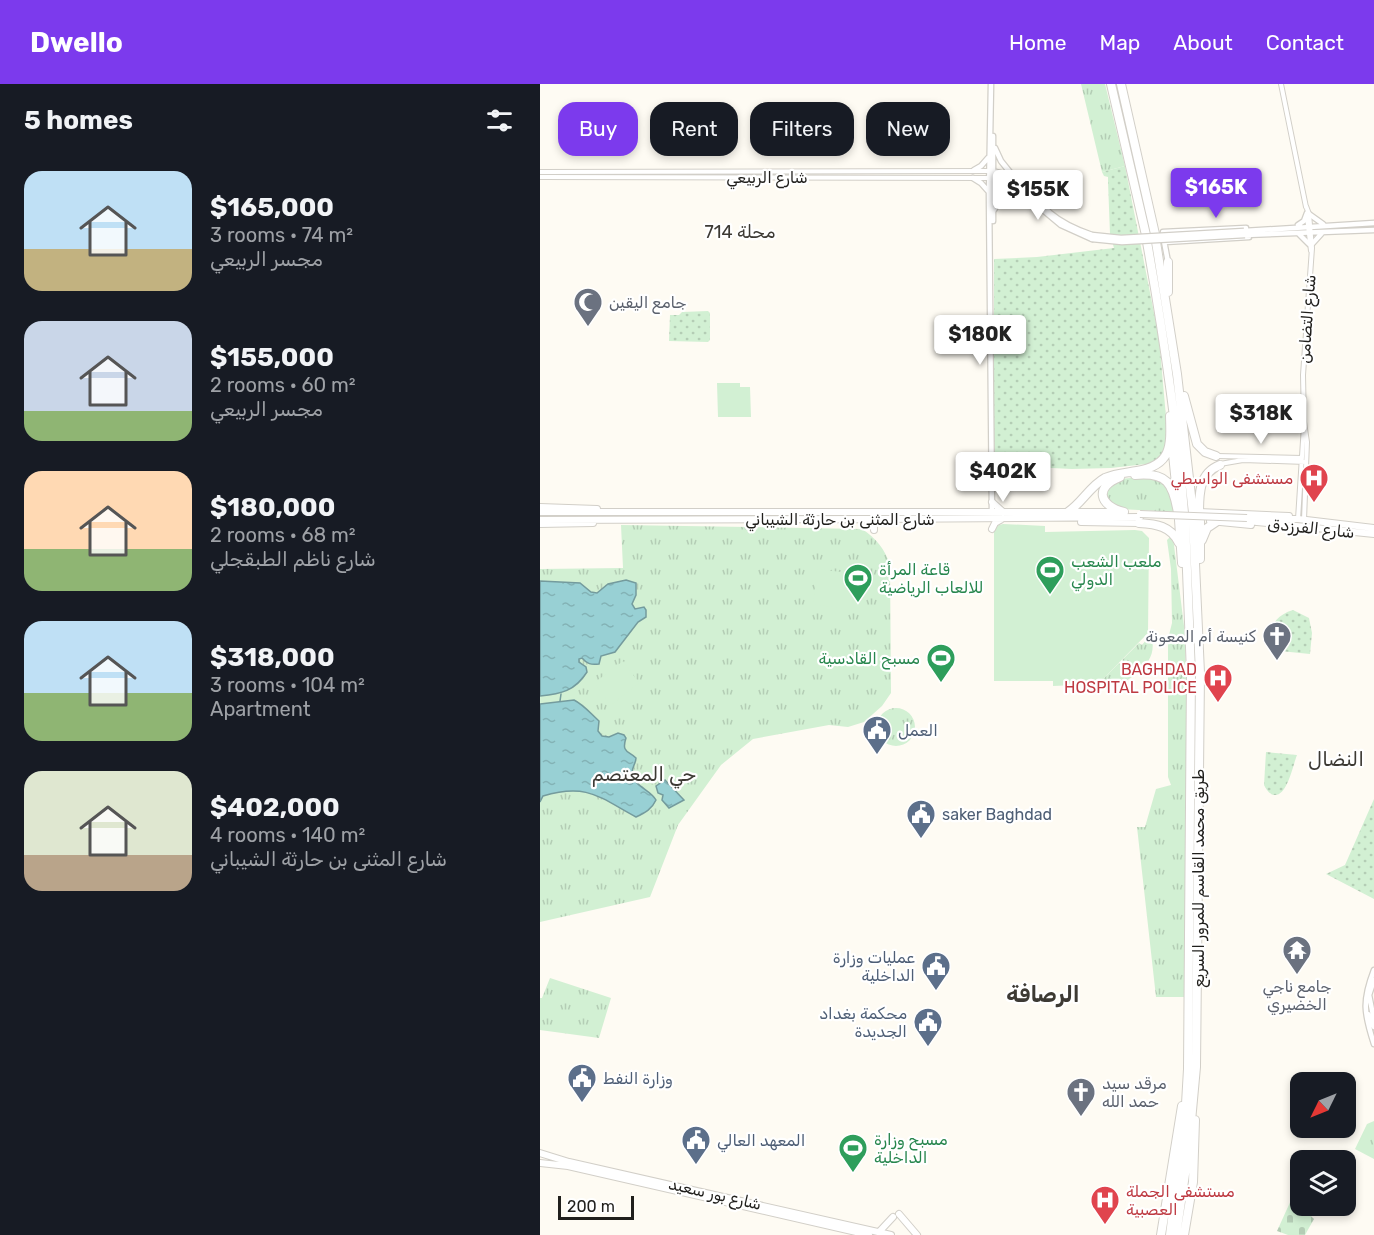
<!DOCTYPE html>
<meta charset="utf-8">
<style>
:root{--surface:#171b24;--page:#242831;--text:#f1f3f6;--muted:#9ea1a6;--accent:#7c3aed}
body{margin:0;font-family:Rubik,Vazirmatn,sans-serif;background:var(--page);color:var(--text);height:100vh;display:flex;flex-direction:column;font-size:22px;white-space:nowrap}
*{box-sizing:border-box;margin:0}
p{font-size:20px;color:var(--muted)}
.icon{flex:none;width:33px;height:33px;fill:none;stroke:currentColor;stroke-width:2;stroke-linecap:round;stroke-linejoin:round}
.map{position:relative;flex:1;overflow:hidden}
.sheet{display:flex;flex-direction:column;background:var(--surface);width:540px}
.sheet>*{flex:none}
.banner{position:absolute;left:18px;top:18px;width:570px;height:54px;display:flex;gap:12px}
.needle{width:39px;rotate:227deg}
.controls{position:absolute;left:750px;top:988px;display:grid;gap:12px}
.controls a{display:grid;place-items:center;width:66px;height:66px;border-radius:12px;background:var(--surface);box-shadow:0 3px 9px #0003;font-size:30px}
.scale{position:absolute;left:18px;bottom:15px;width:76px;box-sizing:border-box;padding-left:6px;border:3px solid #201f1c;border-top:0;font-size:16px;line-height:21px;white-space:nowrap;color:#201f1c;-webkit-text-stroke:4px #fff;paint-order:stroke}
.price{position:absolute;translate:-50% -51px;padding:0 14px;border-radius:6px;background:#fff;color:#222;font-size:20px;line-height:39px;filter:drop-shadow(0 2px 3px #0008)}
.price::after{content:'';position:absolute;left:50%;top:36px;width:18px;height:14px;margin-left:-9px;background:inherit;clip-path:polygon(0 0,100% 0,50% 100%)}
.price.active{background:var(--accent);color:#fff}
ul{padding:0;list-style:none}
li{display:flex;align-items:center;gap:18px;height:150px;padding:0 24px}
li span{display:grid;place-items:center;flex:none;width:168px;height:120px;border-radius:18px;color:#555}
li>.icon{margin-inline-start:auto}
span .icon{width:72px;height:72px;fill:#fffc;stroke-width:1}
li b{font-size:26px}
h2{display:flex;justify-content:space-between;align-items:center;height:72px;padding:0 24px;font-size:26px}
.chip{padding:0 21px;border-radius:18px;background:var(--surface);box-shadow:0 3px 9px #0003;font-size:21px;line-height:54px}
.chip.active{background:var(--accent);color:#fff}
header{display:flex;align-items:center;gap:36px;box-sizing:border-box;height:84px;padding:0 30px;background:var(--accent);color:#fff}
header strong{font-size:28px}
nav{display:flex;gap:33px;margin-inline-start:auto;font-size:21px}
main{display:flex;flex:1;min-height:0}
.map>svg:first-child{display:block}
</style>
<header>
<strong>Dwello</strong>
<nav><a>Home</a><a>Map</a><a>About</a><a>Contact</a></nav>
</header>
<main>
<section class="sheet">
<h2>5 homes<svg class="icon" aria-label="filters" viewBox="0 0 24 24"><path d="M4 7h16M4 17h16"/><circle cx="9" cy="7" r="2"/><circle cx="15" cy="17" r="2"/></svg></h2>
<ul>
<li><span style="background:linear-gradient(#bfe0f5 65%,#c2b280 0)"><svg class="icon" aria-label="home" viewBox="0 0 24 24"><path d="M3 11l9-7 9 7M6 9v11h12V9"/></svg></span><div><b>$165,000</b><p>3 rooms · 74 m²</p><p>مجسر الربيعي</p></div></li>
<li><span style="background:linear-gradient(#c9d6e8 75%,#8fb573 0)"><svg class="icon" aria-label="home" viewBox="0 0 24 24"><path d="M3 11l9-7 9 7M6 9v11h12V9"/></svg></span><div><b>$155,000</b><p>2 rooms · 60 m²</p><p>مجسر الربيعي</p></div></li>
<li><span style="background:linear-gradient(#ffd9b3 65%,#8fb573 0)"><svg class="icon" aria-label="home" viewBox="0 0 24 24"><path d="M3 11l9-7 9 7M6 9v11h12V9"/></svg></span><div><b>$180,000</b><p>2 rooms · 68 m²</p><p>شارع ناظم الطبقجلي</p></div></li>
<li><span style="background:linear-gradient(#bfe0f5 60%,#8fb573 0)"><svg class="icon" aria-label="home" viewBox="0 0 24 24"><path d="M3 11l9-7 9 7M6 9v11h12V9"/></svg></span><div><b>$318,000</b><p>3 rooms · 104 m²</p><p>Apartment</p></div></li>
<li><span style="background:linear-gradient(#dfe7d0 70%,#b9a48a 0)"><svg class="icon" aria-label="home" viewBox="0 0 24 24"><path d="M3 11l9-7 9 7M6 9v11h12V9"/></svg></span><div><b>$402,000</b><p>4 rooms · 140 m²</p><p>شارع المثنى بن حارثة الشيباني</p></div></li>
</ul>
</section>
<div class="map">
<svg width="834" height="1151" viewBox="0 0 834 1151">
<defs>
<pattern id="grass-tufts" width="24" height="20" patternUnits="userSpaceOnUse" patternTransform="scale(1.5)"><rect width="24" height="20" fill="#d2f0d3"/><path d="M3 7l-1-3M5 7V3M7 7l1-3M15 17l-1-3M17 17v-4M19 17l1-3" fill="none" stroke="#b4cdb5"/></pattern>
<pattern id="cemetery-stones" width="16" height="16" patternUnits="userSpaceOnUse" patternTransform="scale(1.5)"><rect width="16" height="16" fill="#d2f0d3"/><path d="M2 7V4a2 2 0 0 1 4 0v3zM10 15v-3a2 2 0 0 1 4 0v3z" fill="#b4cdb5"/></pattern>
<pattern id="park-dots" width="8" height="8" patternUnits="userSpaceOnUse" patternTransform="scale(1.5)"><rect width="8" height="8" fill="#d2f0d3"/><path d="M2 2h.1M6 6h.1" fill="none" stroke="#b4cdb5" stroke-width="1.8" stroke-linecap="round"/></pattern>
<pattern id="water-ripples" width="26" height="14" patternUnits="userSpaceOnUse" patternTransform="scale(1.5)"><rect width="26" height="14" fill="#98d0d4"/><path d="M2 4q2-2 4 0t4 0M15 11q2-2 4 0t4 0" fill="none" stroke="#83b2b5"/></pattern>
</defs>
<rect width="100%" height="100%" fill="#fefbf3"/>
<path fill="url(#grass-tufts)" d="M541,0h24l20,82 -23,6z
M601,393c27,2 28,11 34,35l-55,-3 -6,-2 -9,-11 2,-8 13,-9z
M81,441l241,4c14,9 23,20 28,36l1,128 -9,13 -18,16 -16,5 -19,-2 -76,14 -32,26 -43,60 -28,72 -110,25v-353l83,-1z
M630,453h3l12,97 2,91 -2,272h-29l-19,-170h8l11,-38 15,-4 -3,-8v-138l4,-16 -1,-54 -4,-29z
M611,550c5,18 -1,29 -15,40l-14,-14 17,-17 3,2z
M579,579l13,14 -9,6 -70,3v-5h48z
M337 643a19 19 0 1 1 38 0a19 19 0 1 1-38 0Z
M10,894l61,20 -12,40 -59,-8v-32h2z
M834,1037v38l-19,-10 12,-25z"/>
<path fill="url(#cemetery-stones)" d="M752,1114l22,21 -9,16h-17l-11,-4z"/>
<path fill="url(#park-dots)" d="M585,82l34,172 8,90 -1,20 -3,9 -8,6 -44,5 -39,1 -78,-4v-206l43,-2 77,-9 -4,-14 -2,-52v-5l-4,-1 -2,-4z
M168,227l2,2v27l-2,2 -39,-1 1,-26h9l3,-3z
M753,526l16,8 3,15 -2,21 -40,-4c-2,-20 3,-34 23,-40z
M726,668l31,3c-4,10 -10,42 -23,40 -5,-1 -8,-6 -10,-10z
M834,715v100l-48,-25 19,-9z"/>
<path fill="#d2f0d3" d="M177,299h23v4h10l1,30h-33z
M463,440l42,2v6l90,-2 7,1 7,7 -1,95 -47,48h-107v-150l2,-5z
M277,485l32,4 -4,36 -32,-5z
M83,577l16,22 -28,22 -17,-22z"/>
<path fill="url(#water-ripples)" stroke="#749b9d" stroke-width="1.5" d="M86,496l10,3v12l-4,9 3,5 9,-2 2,3v7l-8,5 -23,30 -14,4 -2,8c-8,1 -12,0 -17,-6l-3,1v3l7,5 1,5c-12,19 -26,22 -47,24v-115l40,2 11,9 6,1 11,-9z
M34,616c10,5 17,14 25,21l-1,10 4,5 7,1 9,-4 6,2 2,3c-5,15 3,13 10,20 0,5 -4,9 -4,15 2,14 18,16 24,27 -4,9 -11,13 -20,17 -37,-20 -49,-34 -93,-21l-3,6v-98z
M125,696l19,20 -15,8 -7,-8 1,-5 -5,-2 -2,-7z"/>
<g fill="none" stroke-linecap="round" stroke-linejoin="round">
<path stroke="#749b9d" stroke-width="1.5" d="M20,617l1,-7"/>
<g stroke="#d2cfc8" stroke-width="6">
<path id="tertiary" d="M741,0l25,123
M0,88l449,-1
M0,93l449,1
M767,133l4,34
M677,372l85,2
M680,380l23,-4 63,2
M758,435l6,-94
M764,436l3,-78 -3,-20 -1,-47 9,-127 -3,-34 -3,-8"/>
</g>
<g stroke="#d2cfc8" stroke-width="7">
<path id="secondary" d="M451,0l-2,109 3,320
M455,64l6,13 12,15
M434,86l7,-4 7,-8
M449,87c29,2 42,24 61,42 13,11 27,17 42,22
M433,94l8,5 8,9
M449,94l23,6 49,41 31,14
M454,126c7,-13 14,-18 29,-16
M769,130l14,10
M453,137v-85
M758,141l6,-4 3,-8
M704,147l130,-8
M623,150v-2l83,-4
M759,150l10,10
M705,151l129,-5
M624,157l4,21
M625,158l84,-5
M772,160l10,-11
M834,886c-12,31 -10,43 0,74
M834,896l-5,15 5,25
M828,930l6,13"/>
</g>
<g stroke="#d2cfc8" stroke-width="8">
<path id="primary" d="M452,418l11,10
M0,423l57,2
M0,428h581
M659,428l90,4
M709,434l49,1 76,9
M0,436l334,-1 266,-2
M670,437l41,4
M707,437l127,13
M541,438l58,1
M0,440l53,-1
M452,445l3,-6 7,-4
M334,446v-11
M0,1069l29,9 322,73
M0,1079l28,3 301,69
M359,1130l18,21
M339,1148l14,-15"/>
</g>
<g stroke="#d2cfc8" stroke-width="10">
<path id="motorway" d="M571,0l35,151
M581,0l34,150
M607,158c16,90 30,180 37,271
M616,158l21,132 16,139
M628,208v-30
M644,312l13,48 8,8 11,4
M632,360l5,50
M595,391c32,-3 38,8 43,38
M580,393c-26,10 -21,29 4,35
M528,428c14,-9 22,-26 37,-34 11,-5 21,-5 32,-7 35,-6 34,-25 33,-55
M659,429c0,-19 0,-40 21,-48
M639,436l3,43
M660,437v38
M599,439c17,1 32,3 40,20
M662,456l5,-12 9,-6
M621,1151l21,-129
M630,1151l15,-114 3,-52 3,-396 -6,-153
M636,1151l12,-81 8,-87 4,-394 -7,-153
M644,1151l9,-53 2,-62"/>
</g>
<use href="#tertiary" stroke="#fff" stroke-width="4"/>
<use href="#secondary" stroke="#fff" stroke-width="4.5"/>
<use href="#primary" stroke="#fff" stroke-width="6"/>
<use href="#motorway" stroke="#fff" stroke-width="8"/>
<g stroke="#d2cfc8" stroke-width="7" stroke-linecap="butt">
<path id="secondary-bridge" d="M552,151l29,3 123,-7
M552,155l30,3 123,-7"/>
</g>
<g stroke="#d2cfc8" stroke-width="8" stroke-linecap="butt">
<path id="primary-bridge" d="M600,430l107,4"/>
</g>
<use href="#secondary-bridge" stroke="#fff" stroke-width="4.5"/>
<use href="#primary-bridge" stroke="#fff" stroke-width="6"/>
</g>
<defs>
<g id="mosque-pin" transform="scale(1.5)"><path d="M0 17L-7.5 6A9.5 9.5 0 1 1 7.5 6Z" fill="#6b7280" stroke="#fff"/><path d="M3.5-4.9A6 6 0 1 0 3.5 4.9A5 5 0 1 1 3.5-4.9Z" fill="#fff"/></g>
<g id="hospital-pin" transform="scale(1.5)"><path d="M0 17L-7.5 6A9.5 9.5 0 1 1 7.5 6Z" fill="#e0444e" stroke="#fff"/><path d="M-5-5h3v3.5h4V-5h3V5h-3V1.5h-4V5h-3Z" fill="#fff"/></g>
<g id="stadium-pin" transform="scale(1.5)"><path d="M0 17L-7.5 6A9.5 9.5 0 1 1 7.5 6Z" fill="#2e9e5b" stroke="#fff"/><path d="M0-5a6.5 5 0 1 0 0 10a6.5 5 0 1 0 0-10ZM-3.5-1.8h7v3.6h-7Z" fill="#fff"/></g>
<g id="church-pin" transform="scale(1.5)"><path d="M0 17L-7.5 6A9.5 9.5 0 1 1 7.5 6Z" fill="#6b7280" stroke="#fff"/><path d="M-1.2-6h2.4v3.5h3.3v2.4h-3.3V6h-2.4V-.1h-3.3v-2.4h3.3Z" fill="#fff"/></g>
<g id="civic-pin" transform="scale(1.5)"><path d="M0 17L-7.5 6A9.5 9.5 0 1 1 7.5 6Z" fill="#5c6f8a" stroke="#fff"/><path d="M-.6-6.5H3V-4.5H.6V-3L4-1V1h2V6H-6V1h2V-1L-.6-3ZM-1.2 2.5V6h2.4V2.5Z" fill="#fff"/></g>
<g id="temple-pin" transform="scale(1.5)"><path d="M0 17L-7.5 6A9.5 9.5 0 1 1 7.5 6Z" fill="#6b7280" stroke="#fff"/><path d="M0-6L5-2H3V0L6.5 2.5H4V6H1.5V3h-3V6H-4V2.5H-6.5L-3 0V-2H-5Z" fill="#fff"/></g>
</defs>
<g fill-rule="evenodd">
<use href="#mosque-pin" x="48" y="218"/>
<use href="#hospital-pin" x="774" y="394"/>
<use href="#stadium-pin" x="510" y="486"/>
<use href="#stadium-pin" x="318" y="494"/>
<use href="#church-pin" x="737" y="552"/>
<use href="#stadium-pin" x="401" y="574"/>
<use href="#hospital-pin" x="678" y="594"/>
<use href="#civic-pin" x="337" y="646"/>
<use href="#civic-pin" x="381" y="730"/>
<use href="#temple-pin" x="757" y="866"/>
<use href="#civic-pin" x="396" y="882"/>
<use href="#civic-pin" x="388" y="938"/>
<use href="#civic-pin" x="42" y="994"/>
<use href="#church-pin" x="541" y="1008"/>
<use href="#civic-pin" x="156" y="1056"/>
<use href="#stadium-pin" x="313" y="1064"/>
<use href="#hospital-pin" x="565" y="1116"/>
</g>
<g text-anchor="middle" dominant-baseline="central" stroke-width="4.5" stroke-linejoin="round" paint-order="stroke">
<g font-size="16" fill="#201f1c" stroke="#fff">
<text x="227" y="93">شارع الربيعي</text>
<text transform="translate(767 235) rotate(-86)">شارع التضامن</text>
<text x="300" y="435">شارع المثنى بن حارثة الشيباني</text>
<text transform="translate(771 444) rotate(6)">شارع الفرزدق</text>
<text transform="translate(658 794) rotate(-90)">طريق محمد القاسم للمرور السريع</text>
<text transform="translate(175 1110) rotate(13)">شارع بور سعيد</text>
</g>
<g font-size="16" fill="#5b616d" stroke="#fff" text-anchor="start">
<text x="69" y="218">جامع اليقين</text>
<text x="716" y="552" text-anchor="end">كنيسة أم المعونة</text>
<text x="757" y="902" text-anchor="middle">جامع ناجي<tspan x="757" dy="18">الخضيري</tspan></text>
<text x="562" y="999">مرقد سيد<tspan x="562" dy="18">حمد الله</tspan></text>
</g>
<g font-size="16" fill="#be3a42" stroke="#fff" text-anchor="end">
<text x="753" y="394">مستشفى الواسطي</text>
<text x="657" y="585">BAGHDAD<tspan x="657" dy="18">HOSPITAL POLICE</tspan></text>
<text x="586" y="1107" text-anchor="start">مستشفى الجملة<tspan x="586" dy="18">العصبية</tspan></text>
</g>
<g font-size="16" fill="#27864d" stroke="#fff" text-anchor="start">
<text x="531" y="477">ملعب الشعب<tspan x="531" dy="18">الدولي</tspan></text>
<text x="339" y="485">قاعة المرأة<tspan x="339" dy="18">للالعاب الرياضية</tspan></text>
<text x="380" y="574" text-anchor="end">مسبح القادسية</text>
<text x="334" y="1055">مسبح وزارة<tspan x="334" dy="18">الداخلية</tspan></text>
</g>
<g font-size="16" fill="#4e5e75" stroke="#fff" text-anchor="start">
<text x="358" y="646">العمل</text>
<text x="402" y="730">saker Baghdad</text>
<text x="375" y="873" text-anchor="end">عمليات وزارة<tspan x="375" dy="18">الداخلية</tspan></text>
<text x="367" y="929" text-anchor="end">محكمة بغداد<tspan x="367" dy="18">الجديدة</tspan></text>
<text x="63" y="994">وزارة النفط</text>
<text x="177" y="1056">المعهد العالي</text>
</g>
<g font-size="18" fill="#3d3a34" stroke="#fff">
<text x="200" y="148">محلة 714</text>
</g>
<g font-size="20" fill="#3d3a34" stroke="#fff">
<text x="796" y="675">النضال</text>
<text x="104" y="690">حي المعتصم</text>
</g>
<g font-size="22" font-weight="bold" fill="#3d3a34" stroke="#fff">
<text x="503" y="910">الرصافة</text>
</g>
</g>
</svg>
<div class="controls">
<a><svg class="needle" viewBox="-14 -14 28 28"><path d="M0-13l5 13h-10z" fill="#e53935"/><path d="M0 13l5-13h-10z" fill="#9ea1a6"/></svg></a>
<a><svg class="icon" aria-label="layers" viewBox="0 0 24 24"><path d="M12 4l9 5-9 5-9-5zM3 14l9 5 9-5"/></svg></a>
</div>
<div class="scale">200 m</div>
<b class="price active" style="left:676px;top:135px">$165K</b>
<b class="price" style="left:498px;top:137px">$155K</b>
<b class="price" style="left:440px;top:282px">$180K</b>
<b class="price" style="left:721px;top:361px">$318K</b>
<b class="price" style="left:463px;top:419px">$402K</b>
<div class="banner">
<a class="chip active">Buy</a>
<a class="chip">Rent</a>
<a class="chip">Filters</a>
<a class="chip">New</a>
</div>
</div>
</main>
